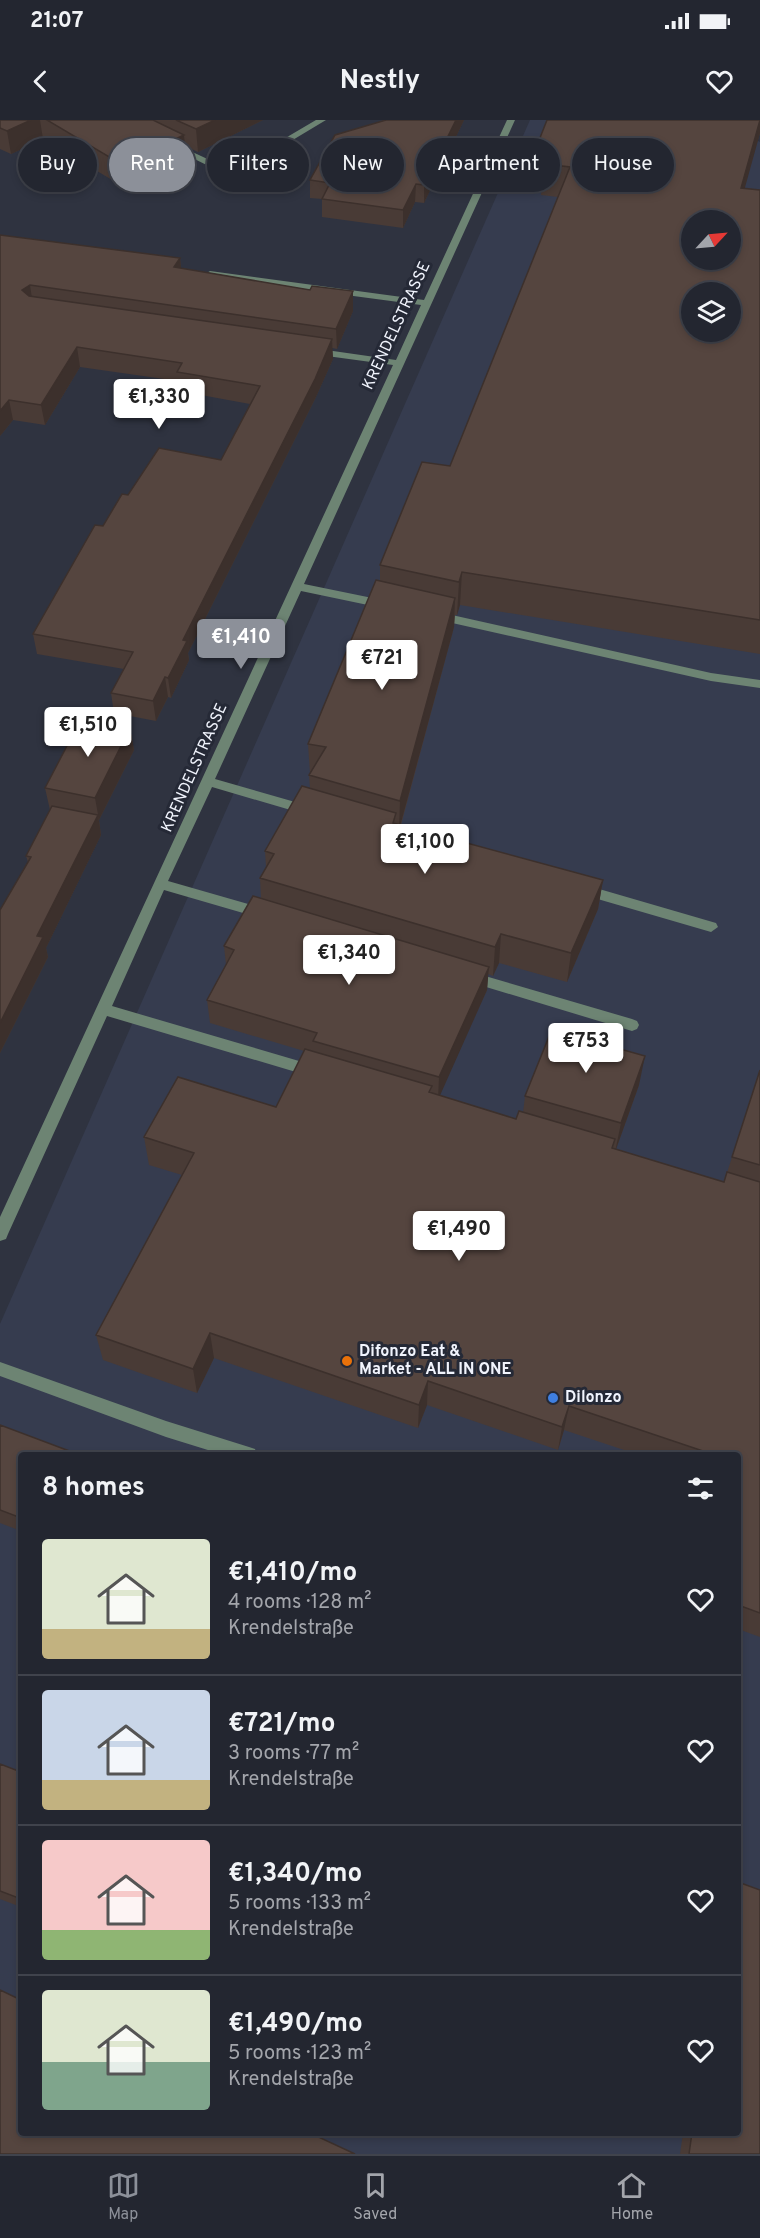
<!DOCTYPE html>
<meta charset="utf-8">
<style>
:root{--surface:#232630;--page:#2b2e38;--text:#f1f3f6;--muted:#a3a5ab;--line:#40434c;--accent:#8c9099}
body{margin:0;font-family:Overpass,sans-serif;background:var(--page);color:var(--text);height:100vh;display:flex;flex-direction:column;font-size:22px;white-space:nowrap}
*{box-sizing:border-box;margin:0}
p{font-size:20px;color:var(--muted)}
.icon{flex:none;width:33px;height:33px;fill:none;stroke:currentColor;stroke-width:2;stroke-linecap:round;stroke-linejoin:round}
.map{position:relative;flex:1;overflow:hidden}
.panel{position:absolute;left:18px;top:1332px;width:723px;height:684px;display:flex;flex-direction:column;background:var(--surface);border-radius:6px;box-shadow:0 3px 9px #0003,0 0 0 2px var(--line)}
.panel>*{flex:none}
.hud{position:absolute;left:18px;top:18px;width:724px;height:54px;display:flex;gap:12px}
.needle{width:39px;rotate:64deg}
.fabs{position:absolute;left:681px;top:90px;display:grid;gap:12px}
.fabs a{display:grid;place-items:center;width:60px;height:60px;border-radius:50%;background:var(--surface);box-shadow:0 3px 9px #0003,0 0 0 2px var(--line);font-size:30px}
.price{position:absolute;translate:-50% -51px;padding:0 14px;border-radius:6px;background:#fff;color:#222;font-size:20px;line-height:39px;filter:drop-shadow(0 2px 3px #0008)}
.price::after{content:'';position:absolute;left:50%;top:36px;width:18px;height:14px;margin-left:-9px;background:inherit;clip-path:polygon(0 0,100% 0,50% 100%)}
.price.selected{background:var(--accent);color:#fff}
ul{padding:0;list-style:none}
li{display:flex;align-items:center;gap:18px;height:150px;padding:0 24px}
li+li{border-top:2px solid var(--line)}
li span{display:grid;place-items:center;flex:none;width:168px;height:120px;border-radius:6px;color:#555}
li>.icon{margin-inline-start:auto}
span .icon{width:72px;height:72px;fill:#fffc;stroke-width:1}
li b{font-size:26px}
h2{display:flex;justify-content:space-between;align-items:center;height:72px;padding:0 24px;font-size:26px}
.chip{padding:0 21px;border-radius:27px;background:var(--surface);box-shadow:0 3px 9px #0003,0 0 0 2px var(--line);font-size:21px;line-height:54px}
.chip.selected{background:var(--accent);color:#fff}
.status{display:flex;justify-content:space-between;align-items:center;height:42px;padding:0 30px;background:var(--surface);direction:ltr}
.status svg{height:16px;fill:currentColor}
header{display:flex;justify-content:space-between;align-items:center;height:78px;padding:0 24px;background:var(--surface);font-size:27px;font-weight:700}
.tab-bar{display:flex;justify-content:space-around;align-items:center;height:84px;border-top:2px solid var(--line);background:var(--surface);font-size:16px;color:var(--muted)}
.tab-bar a{display:grid;justify-items:center;gap:3px}
.tab-bar .selected{color:var(--accent)}
.map>svg:first-child{display:block}
</style>
<div class="status"><b>21:07</b><svg viewBox="0 0 49 12"><path d="M0 12V9h3v3zM5 12V6h3v6zM10 12V3h3v9zM15 12V0h3v12zM26 1h20v11H26zM47 4h2v5h-2z"/></svg></div>
<header><svg class="icon" aria-label="back" viewBox="0 0 24 24"><path d="M15 5l-7 7 7 7"/></svg>Nestly<svg class="icon" aria-label="heart" viewBox="0 0 24 24"><path d="M12 20l-8-8c-3-5 5-10 8-4 3-6 11-1 8 4z"/></svg></header>
<div class="map">
<svg width="760" height="2034" viewBox="0 0 760 2034">
<rect width="100%" height="100%" fill="#2f3340"/>
<path fill="#363c4f" fill-rule="evenodd" d="M530,0h189l41,22v2012h-760v-830zM692,100h38v40h-38zM692,172h38v40h-38zM21,1335h717v678h-717z"/>
<g fill="none" stroke-linecap="round" stroke-linejoin="round">
<path fill="#6d8473" fill-rule="evenodd" d="M316,0h10l-95,57 -67,-33 7,-2 60,28z
M507,0h8l-211,464 83,17 6,4 -6,4 -86,-18 -86,188 101,29 1,3 -6,5 -99,-29 -44,94 101,29 2,4 -7,5 -100,-29 -52,116 204,60 5,2 2,4 -2,4 -5,2 -209,-62 -99,218 -2,5 -6,2v-24l393,-852 -81,-11 -5,-3 5,-3 84,12 25,-55 -211,-28 -5,-3 5,-3 214,29z
M434,491l277,62 49,7v8l-49,-7 -281,-63 -2,-3z
M582,764l134,39 2,4 -7,5 -134,-39 -2,-4z
M468,851l164,48 5,2 2,4 -2,4 -5,2 -169,-51 -2,-4z
M0,1242l166,59 83,26 6,2 2,6h-33l-58,-18 -166,-61z"/>
</g>
<path fill="#493b36" d="M0,0h263l-65,32 -13,-6 1,12 -62,29 -81,-48 -32,15 -11,-5z
M386,0h78l-40,83 -9,-1 -12,26 -81,-11v-18l-12,-1v-18z
M760,0v13l-16,55 16,2v464l-300,-49 -3,10h-2l-1,12 -53,198 202,55 -5,29 -31,73 -68,-19 -6,13 -5,-2 -1,16 -48,105 77,24 7,-6 2,-17 51,-60 40,2 -2,9 25,38 -23,64 108,33 36,-112v567l-22,-8v-174h-99l-75,-25 -6,20 -131,-45 -9,23 -204,-70 -17,35 -94,-33 -7,-25 86,-160 -33,-10 -5,-28 132,-30 28,-56 -94,-28 -3,-23 19,-35 -2,-19 37,-47 -1,-21 6,-11 -1,-16 45,-63 -1,-13 2,-2h-1l-2,-29 72,-163v-16l70,-99 108,-269 -17,-2 1,-14 -9,-1 3,-32z
M0,115l180,23 1,10 129,22 43,1v20l-16,38 -5,-1 1,11 -18,40 -127,254 1,7 -18,38 -3,-1 -12,24 -42,-8 -3,-20 13,-24 -87,-15 -4,-20 70,-108 25,-31 93,-35 29,-56 -71,-13 -1,-10 -98,-14 -35,58 -32,-5 -13,16z
M130,608l4,22 -35,70 2,15 -55,113 2,9 -48,96v-143l28,-48 -2,-6 24,-46 -5,-22z
M0,1305l21,30v76l-21,-8z
M0,1644l21,8v135l-21,-8z
M683,2013h55l22,21h-80z"/>
<path fill="#3c302c" d="M31,0h9l3,19 -32,15 -4,-23z
M215,0h48l-65,32 -2,-23z
M456,0h8l-40,83v-18z
M760,1v12l-24,87 5,-32z
M184,15l2,23 -62,29 -3,-23z
M416,64l-1,18 -12,26v-18z
M180,138l2,19 -8,-10z
M30,165l3,20 -11,-15z
M353,171v20l-16,38 -1,-20z
M332,219l1,20 -18,40 -127,254 1,7 -18,38 -3,-20 15,-38z
M77,227l3,20 -35,58 -4,-20z
M9,280l4,20 -13,16v-25z
M462,452l-2,33 -3,10 2,-33z
M455,478l-1,29 -55,203 1,-29z
M165,557l3,20 -12,24 -3,-20z
M130,608l4,22 -35,70 -4,-22z
M98,695l3,20 -55,113 2,9 -48,96v-30l37,-87z
M603,760l-5,29 -31,73 4,-29z
M501,814l-2,29 -6,13 2,-29z
M489,847l-2,23 -49,110 1,-23z
M645,936l-6,29 -24,67 6,-29z
M210,1213l4,25 -17,35 -4,-24z
M428,1261l-1,24 -9,23 1,-23z
M569,1286l-5,24 -6,20 4,-23z"/>
<path fill="#55453f" stroke="#3c302c" stroke-width="1.5" fill-rule="evenodd" d="M0,0h31l-24,11 -7,-3z
M47,0h106l31,15 -63,29z
M176,0h39l-19,9z
M386,0h70l-32,65 -8,-1 -13,26 -81,-11 8,-16 -20,-3 25,-45z
M547,0h213l-19,68 19,2v430l-298,-48 -3,10 -79,-17 42,-103 28,4 120,-299 -26,-3 5,-14 -13,-2zM692,100h38v40h-38zM692,172h38v40h-38z
M0,115l180,23 -6,9 136,23 2,-4 41,5 -17,38 -306,-44 -8,5 7,6 303,43 -17,40 -132,261 4,1 -19,37 -3,-1 -12,24 -42,-8 22,-41 -100,-18 62,-109 8,1 19,-32 6,1 31,-47 62,12 39,-74 -83,-14 5,-9 -105,-16 -36,58 -32,-5 -9,11z
M376,460l79,18 -55,203 -91,-26 17,-28 -18,-3z
M81,599l49,9 -35,70 -50,-10z
M302,666l94,27 -3,10 210,57 -32,73 -70,-19 -6,13 -235,-69 14,-24 -9,-3z
M52,686l46,9 -61,121 6,1 -43,86v-113l31,-53 -5,-1z
M253,776l236,71 -50,110 -126,-36 4,-8 -110,-33 27,-50 -10,-4z
M580,907l36,11 -3,9 32,9 -24,67 -96,-27 27,-67 24,7z
M305,929l127,37 -3,6 87,27 3,-8 96,28 -3,9 112,34 3,-10 33,10v431l-22,-8v-150h-36l1,-4 -134,-45 -7,21 -134,-46 -9,24 -209,-72 -17,36 -97,-34 98,-182 -50,-16 34,-60 98,30z
M760,950v95l-28,-8z
M0,1305l80,30h-59v63l-21,-8z
M0,1644l21,8v127l-21,-8z
M738,1762l22,8v264h-71l3,-21h46z
M0,1870l21,10v133h289l45,21h-355z"/>
<circle fill="#e8710a" stroke="#252936" stroke-width="2" cx="347" cy="1241" r="6"/>
<circle fill="#3f7fe0" stroke="#252936" stroke-width="2" cx="553" cy="1278" r="6"/>
<g text-anchor="middle" dominant-baseline="central" stroke-width="6" stroke-linejoin="round" paint-order="stroke">
<g font-size="16" fill="#f1f4fd" stroke="#252936">
<text transform="translate(397 206) rotate(-65)">KRENDELSTRASSE</text>
<text transform="translate(195 648) rotate(-66)">KRENDELSTRASSE</text>
</g>
<g font-size="16" font-weight="bold" fill="#f1f4fd" stroke="#252936" text-anchor="start">
<text x="359" y="1232">Difonzo Eat &amp;<tspan x="359" dy="18">Market - ALL IN ONE</tspan></text>
<text x="565" y="1278">Dilonzo</text>
</g>
</g>
</svg>
<div class="fabs">
<a><svg class="needle" viewBox="-14 -14 28 28"><path d="M0-13l5 13h-10z" fill="#e53935"/><path d="M0 13l5-13h-10z" fill="#a3a5ab"/></svg></a>
<a><svg class="icon" aria-label="layers" viewBox="0 0 24 24"><path d="M12 4l9 5-9 5-9-5zM3 14l9 5 9-5"/></svg></a>
</div>
<b class="price" style="left:159px;top:310px">€1,330</b>
<b class="price selected" style="left:241px;top:550px">€1,410</b>
<b class="price" style="left:382px;top:571px">€721</b>
<b class="price" style="left:88px;top:638px">€1,510</b>
<b class="price" style="left:425px;top:755px">€1,100</b>
<b class="price" style="left:349px;top:866px">€1,340</b>
<b class="price" style="left:586px;top:954px">€753</b>
<b class="price" style="left:459px;top:1142px">€1,490</b>
<div class="hud">
<a class="chip">Buy</a>
<a class="chip selected">Rent</a>
<a class="chip">Filters</a>
<a class="chip">New</a>
<a class="chip">Apartment</a>
<a class="chip">House</a>
</div>
<section class="panel">
<h2>8 homes<svg class="icon" aria-label="filters" viewBox="0 0 24 24"><path d="M4 7h16M4 17h16"/><circle cx="9" cy="7" r="2"/><circle cx="15" cy="17" r="2"/></svg></h2>
<ul>
<li><span style="background:linear-gradient(#dfe7d0 75%,#c2b280 0)"><svg class="icon" aria-label="home" viewBox="0 0 24 24"><path d="M3 11l9-7 9 7M6 9v11h12V9"/></svg></span><div><b>€1,410/mo</b><p>4 rooms · 128 m²</p><p>Krendelstraße</p></div><svg class="icon" aria-label="heart" viewBox="0 0 24 24"><path d="M12 20l-8-8c-3-5 5-10 8-4 3-6 11-1 8 4z"/></svg></li>
<li><span style="background:linear-gradient(#c9d6e8 75%,#c2b280 0)"><svg class="icon" aria-label="home" viewBox="0 0 24 24"><path d="M3 11l9-7 9 7M6 9v11h12V9"/></svg></span><div><b>€721/mo</b><p>3 rooms · 77 m²</p><p>Krendelstraße</p></div><svg class="icon" aria-label="heart" viewBox="0 0 24 24"><path d="M12 20l-8-8c-3-5 5-10 8-4 3-6 11-1 8 4z"/></svg></li>
<li><span style="background:linear-gradient(#f6c9c9 75%,#8fb573 0)"><svg class="icon" aria-label="home" viewBox="0 0 24 24"><path d="M3 11l9-7 9 7M6 9v11h12V9"/></svg></span><div><b>€1,340/mo</b><p>5 rooms · 133 m²</p><p>Krendelstraße</p></div><svg class="icon" aria-label="heart" viewBox="0 0 24 24"><path d="M12 20l-8-8c-3-5 5-10 8-4 3-6 11-1 8 4z"/></svg></li>
<li><span style="background:linear-gradient(#dfe7d0 60%,#7fa58c 0)"><svg class="icon" aria-label="home" viewBox="0 0 24 24"><path d="M3 11l9-7 9 7M6 9v11h12V9"/></svg></span><div><b>€1,490/mo</b><p>5 rooms · 123 m²</p><p>Krendelstraße</p></div><svg class="icon" aria-label="heart" viewBox="0 0 24 24"><path d="M12 20l-8-8c-3-5 5-10 8-4 3-6 11-1 8 4z"/></svg></li>
</ul>
</section>
</div>
<nav class="tab-bar">
<a class="selected"><svg class="icon" aria-label="map" viewBox="0 0 24 24"><path d="M3 6l6-2 6 2 6-2v14l-6 2-6-2-6 2zM9 4v14M15 6v14"/></svg>Map</a>
<a><svg class="icon" aria-label="saved" viewBox="0 0 24 24"><path d="M7 4h10v16l-5-4-5 4z"/></svg>Saved</a>
<a><svg class="icon" aria-label="home" viewBox="0 0 24 24"><path d="M3 11l9-7 9 7M6 9v11h12V9"/></svg>Home</a>
</nav>
